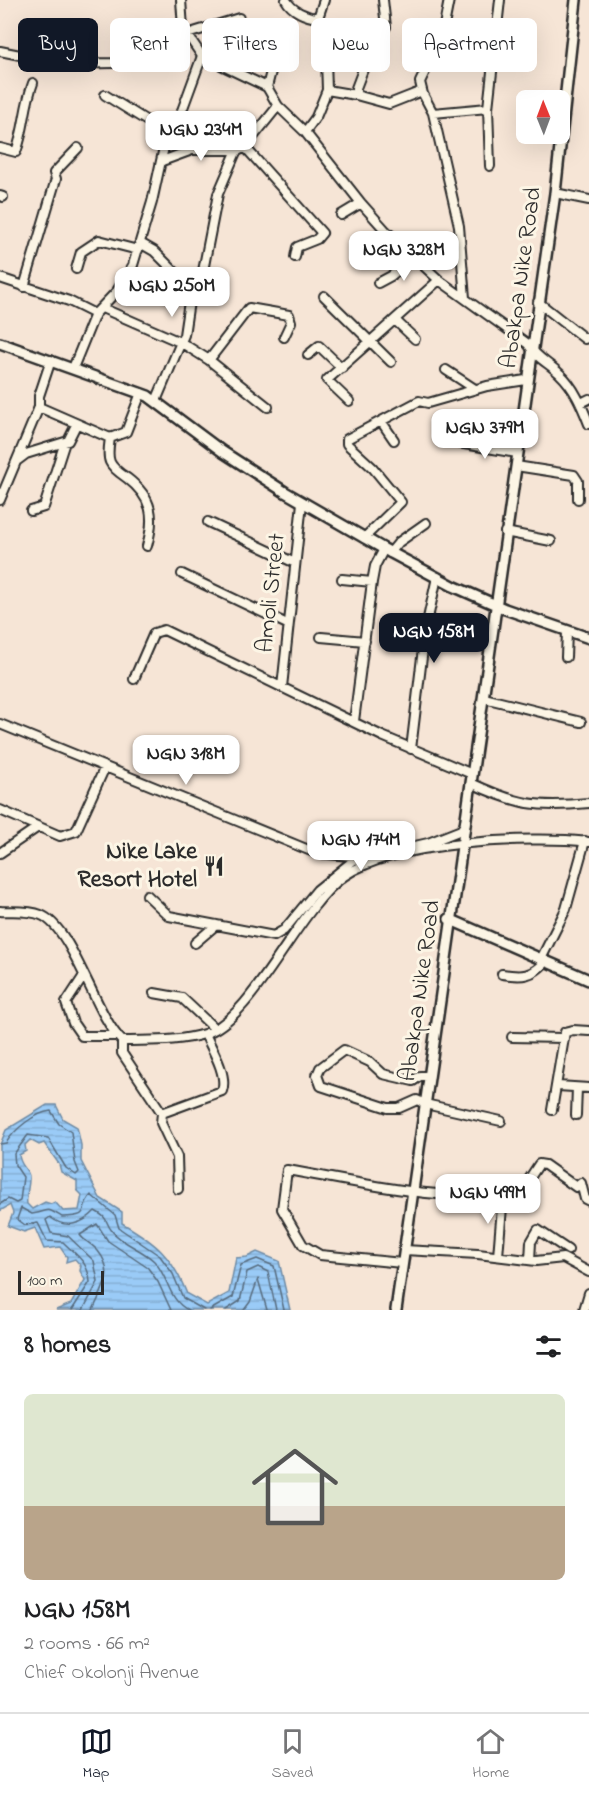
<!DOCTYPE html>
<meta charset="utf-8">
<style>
:root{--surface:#fff;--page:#f6f6f6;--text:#202124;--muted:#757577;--line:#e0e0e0;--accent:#111827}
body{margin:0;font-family:"Indie Flower",sans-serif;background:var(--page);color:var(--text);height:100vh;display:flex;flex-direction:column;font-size:22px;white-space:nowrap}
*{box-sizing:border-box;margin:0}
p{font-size:20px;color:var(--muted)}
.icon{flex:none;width:33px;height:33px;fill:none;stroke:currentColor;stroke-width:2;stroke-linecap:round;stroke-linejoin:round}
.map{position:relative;height:1310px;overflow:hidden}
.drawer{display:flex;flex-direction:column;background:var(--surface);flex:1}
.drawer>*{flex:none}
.top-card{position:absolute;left:18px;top:18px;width:554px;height:54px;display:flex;gap:12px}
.needle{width:39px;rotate:359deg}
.controls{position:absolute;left:516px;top:90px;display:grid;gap:12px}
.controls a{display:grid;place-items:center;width:54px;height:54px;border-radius:9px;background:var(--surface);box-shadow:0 6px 24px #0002;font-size:30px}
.scale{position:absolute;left:18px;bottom:15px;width:86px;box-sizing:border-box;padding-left:6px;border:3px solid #2b2b2b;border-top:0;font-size:16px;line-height:21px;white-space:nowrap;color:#2b2b2b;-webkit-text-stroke:4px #fcf5e5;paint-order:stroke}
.price{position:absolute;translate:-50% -51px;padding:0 14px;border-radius:12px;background:#fff;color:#222;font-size:20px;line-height:39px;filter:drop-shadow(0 2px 3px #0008)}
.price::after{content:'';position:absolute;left:50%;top:36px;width:18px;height:14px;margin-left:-9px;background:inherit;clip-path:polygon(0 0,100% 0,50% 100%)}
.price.selected{background:var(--accent);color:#fff}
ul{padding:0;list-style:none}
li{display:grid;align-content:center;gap:12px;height:318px;padding:0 24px}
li+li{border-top:2px solid var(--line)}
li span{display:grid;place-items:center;height:186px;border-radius:9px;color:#555}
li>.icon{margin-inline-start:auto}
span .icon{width:108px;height:108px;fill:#fffc;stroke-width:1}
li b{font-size:26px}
h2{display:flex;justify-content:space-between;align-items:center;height:72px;padding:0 24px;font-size:26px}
.pill{padding:0 21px;border-radius:9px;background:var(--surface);box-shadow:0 6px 24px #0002;font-size:21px;line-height:54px}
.pill.selected{background:var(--accent);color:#fff}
.tabs{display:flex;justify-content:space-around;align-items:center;height:84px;border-top:2px solid var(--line);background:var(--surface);font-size:16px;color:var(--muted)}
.tabs a{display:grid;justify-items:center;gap:3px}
.tabs .selected{color:var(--accent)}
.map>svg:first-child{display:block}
</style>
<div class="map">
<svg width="589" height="1310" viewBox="0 0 589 1310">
<defs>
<pattern id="water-rules" width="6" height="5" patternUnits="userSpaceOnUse" patternTransform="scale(1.5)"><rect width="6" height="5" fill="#9acbf7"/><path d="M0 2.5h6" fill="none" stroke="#85aed4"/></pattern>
</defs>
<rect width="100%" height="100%" fill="#f6e5d6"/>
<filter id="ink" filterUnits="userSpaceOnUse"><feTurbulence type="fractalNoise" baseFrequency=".0167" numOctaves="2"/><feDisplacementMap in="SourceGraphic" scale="12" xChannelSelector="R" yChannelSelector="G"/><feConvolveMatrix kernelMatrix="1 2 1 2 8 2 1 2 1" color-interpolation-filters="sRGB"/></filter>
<g filter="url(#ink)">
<path fill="url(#water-rules)" stroke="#6e8ba5" stroke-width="1.5" fill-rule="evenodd" d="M47,1105h9l7,14 14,8 4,18v16l19,37 22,14v11c34,20 50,33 65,71l20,11 22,-12 7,-35 11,-1 10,-5 22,9 11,49h-234l15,-6 14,-24 -5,-9 1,-5 -6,-7 -9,3 1,-5 -7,-10 -16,2 -9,-21 -11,4 -16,-6 5,-13 -3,-8 -10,6v-66l6,-15zM30,1140l9,5 5,-2 15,21 2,8 16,9v9l5,5 -3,15 -16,1 -8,-9 -4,2 -6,-2 -13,7 -5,-5c-2,-10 5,-25 1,-31 -4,-7 -8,-9 -9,-18l7,-4 -1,-6z"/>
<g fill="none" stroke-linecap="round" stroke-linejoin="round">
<path stroke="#576b7d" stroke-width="1.5" d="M0,1144l6,-1c9,-14 28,-30 45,-32l8,13 12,8 4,30 4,10 -3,3 -10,-7 -18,-30 -20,-3 -14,19 1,11 8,12 -3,24 -4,2 -8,-4 -8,5
M72,1310l18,-28c-2,-21 -14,-27 -27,-40l-16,-1 -9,-18 -13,2 -8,-6 4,-11 11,6c21,-3 11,-8 30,3 32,-1 15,-6 29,-22l24,20 4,13 41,28 13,18 10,24 21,12
M83,1310l15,-28 -4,-21 -26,-25 -17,-3 -5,-13 4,-3c16,13 33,7 45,-6 15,8 9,10 17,20 10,13 30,18 42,30 15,16 14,39 34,49
M93,1310c9,-21 23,-37 5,-59 -6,-7 -14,-10 -18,-16l17,-11 11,17 40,27 10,14 13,28
M210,1310l23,-13 8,-32 16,-6 17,7 10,44
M226,1310l14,-9 7,-29 11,-5 10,5 8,38
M244,1310l6,-8 8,-23 9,31"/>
<g stroke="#2b2b2b" stroke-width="12">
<path id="minor" d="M286,0c6,11 20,17 32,18
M383,0l3,27
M449,0l-7,36 -22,46 3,12 10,19 55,-5 12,-108
M0,51l65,13 49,-1 53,-18 20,-11 52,-16
M202,56l65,31 11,19 27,26 56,71 25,28 53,49 89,64c8,14 21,19 32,30 14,13 22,32 29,50
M267,87l15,-58
M327,90l29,5v-7l14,-37
M105,95l63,39
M356,95l33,9 33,-13
M488,108l2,58
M433,113l26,113 6,72
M305,132l11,-15 11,-27 -1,-31 -8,-41 6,-18
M245,147l77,86 -5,6 -20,8 -2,10
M0,148l16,4c9,-24 8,-45 17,-69
M162,161l30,-11h45
M555,193l34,7
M0,196l3,1
M341,215l20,-12
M140,243l14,8 37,37 -7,47 -28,66
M76,269l5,-17 18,-12 39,10
M0,278l69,23 26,13
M378,283l13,-7 23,-19
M24,287l32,-108 -2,-6 24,-25
M191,288l12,-17 15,-77 18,-42 9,-5 33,-41
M324,296l67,66
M538,302l47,37 4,-2
M102,308l80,35 27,17 59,47
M396,321l19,18
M308,355l11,-9 23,22
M51,360l-12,36v11l71,31 16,-6 15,-39
M209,360l40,-52 40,7 2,7 -7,15
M73,368l22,-54 22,-23 16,-26 19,-63 14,-64 14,-22 22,-60 -19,-28 -2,-28
M446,370l29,19
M349,401l-22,-21 112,-100
M581,403l8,-4
M381,421l13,19
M110,438c-1,8 -3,17 0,24 3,7 11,12 17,16 26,20 28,39 20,68
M458,443l59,10
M18,460l8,-6 42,-13 8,-16
M516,466l58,9 4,6v18
M0,500l39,-93
M31,511l13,-4 21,-65
M208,522l87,41
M505,532l46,9
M364,538l37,-36 -28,-34 -26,-24v-5l72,-38 9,2 59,-17 39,-6
M390,553l9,-11 27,-19
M182,574l105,50
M342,579l30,3
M321,637l44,4
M566,657l1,-25
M134,679l20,-46 10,-3 218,106 90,38
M282,687l20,-184
M484,698l97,24
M354,721l18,-139 3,-16 9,-17
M0,724l316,129 47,4
M411,749l14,-117 12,-55
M471,783c47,22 66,25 118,20
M0,810l60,26 16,-5 29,-64
M0,853l38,-26
M147,895l22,21 105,20 10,-6 33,-40 37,-30 74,-17 33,-13 3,-4
M0,911c14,1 28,-1 41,4 32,13 54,100 81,126 27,-1 56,1 82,-7 50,-15 93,-125 140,-158 49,-34 186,-41 245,-34
M195,943l21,-18
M541,959l25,-50 19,-68
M502,974c20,3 30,3 44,-13
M83,977l-17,26 7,20 9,13h35
M154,993l28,5 33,31
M512,1037l51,1
M122,1041v12l40,60 -1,10 16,34 1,32
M429,1076h-9l-7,5 -30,-7 -13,-12 -26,-12 -24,18 -3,7 4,11 67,22h11l18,-8 8,4 76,17
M558,1086l31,2
M552,1110l13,-78 8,-2 16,1
M162,1113l60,-22c6,-16 -10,-42 -17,-57
M576,1115l1,-27
M404,1250l74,4 58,7 27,-3 26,14
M498,1256l5,-61
M530,1260l1,-18 7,-12 30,20
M402,1263l-82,-8 -17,-10 -21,-36 5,-39c76,13 155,33 233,23l19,-29 6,1 31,22 5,-4 4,16 4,2
M584,1310l5,-17"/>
</g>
<g stroke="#2b2b2b" stroke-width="14">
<path id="major" d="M0,343l148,53 75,56 62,40 99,57 69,37 52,23 84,29
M449,919l140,61
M396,1310l159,-1117 21,-193"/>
</g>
<use href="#minor" stroke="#fcf5e5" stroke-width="8"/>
<use href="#major" stroke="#fcf5e5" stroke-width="9"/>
</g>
</g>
<defs>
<g id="restaurant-bare" transform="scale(1.62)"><path d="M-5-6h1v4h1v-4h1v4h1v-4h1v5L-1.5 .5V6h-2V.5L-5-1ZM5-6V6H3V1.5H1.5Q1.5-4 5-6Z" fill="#2b2b2b" stroke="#fcf5e5" stroke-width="2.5" paint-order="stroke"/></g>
</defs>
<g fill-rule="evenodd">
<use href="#restaurant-bare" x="214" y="866"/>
</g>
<g text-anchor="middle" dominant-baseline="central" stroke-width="6" stroke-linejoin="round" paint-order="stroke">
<g font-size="24" fill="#2b2b2b" stroke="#fcf5e5">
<text transform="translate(522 278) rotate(-82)">Abakpa Nike Road</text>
<text transform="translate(272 593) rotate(-84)">Amoli Street</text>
<text transform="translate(421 991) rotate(-82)">Abakpa Nike Road</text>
</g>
<g font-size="24" font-weight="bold" fill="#2b2b2b" stroke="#fcf5e5" text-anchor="end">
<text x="197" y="852">Nike Lake<tspan x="197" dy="28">Resort Hotel</tspan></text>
</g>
</g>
</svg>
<div class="controls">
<a><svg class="needle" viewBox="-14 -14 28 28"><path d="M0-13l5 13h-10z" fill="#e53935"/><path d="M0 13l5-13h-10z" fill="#757577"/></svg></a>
</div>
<div class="scale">100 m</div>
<b class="price" style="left:201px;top:162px">NGN 234M</b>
<b class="price" style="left:404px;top:282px">NGN 328M</b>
<b class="price" style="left:172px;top:318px">NGN 250M</b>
<b class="price" style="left:485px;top:460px">NGN 379M</b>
<b class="price selected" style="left:434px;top:664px">NGN 158M</b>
<b class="price" style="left:186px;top:786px">NGN 318M</b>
<b class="price" style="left:361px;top:872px">NGN 174M</b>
<b class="price" style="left:488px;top:1225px">NGN 499M</b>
<div class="top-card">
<a class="pill selected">Buy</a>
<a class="pill">Rent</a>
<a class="pill">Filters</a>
<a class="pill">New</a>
<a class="pill">Apartment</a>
</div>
</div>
<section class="drawer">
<h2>8 homes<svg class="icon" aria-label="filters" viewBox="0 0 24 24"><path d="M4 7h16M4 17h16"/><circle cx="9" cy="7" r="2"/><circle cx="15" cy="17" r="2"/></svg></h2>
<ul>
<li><span style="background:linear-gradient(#dfe7d0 60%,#b9a48a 0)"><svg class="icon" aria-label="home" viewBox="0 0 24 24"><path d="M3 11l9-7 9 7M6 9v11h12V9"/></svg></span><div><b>NGN 158M</b><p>2 rooms · 66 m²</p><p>Chief Okolonji Avenue</p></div></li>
</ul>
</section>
<nav class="tabs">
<a class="selected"><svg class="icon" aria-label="map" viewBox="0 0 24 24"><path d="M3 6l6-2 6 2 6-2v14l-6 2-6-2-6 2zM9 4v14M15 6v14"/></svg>Map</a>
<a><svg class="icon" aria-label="saved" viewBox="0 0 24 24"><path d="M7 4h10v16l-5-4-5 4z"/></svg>Saved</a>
<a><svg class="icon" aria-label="home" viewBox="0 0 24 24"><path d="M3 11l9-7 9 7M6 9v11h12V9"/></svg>Home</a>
</nav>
